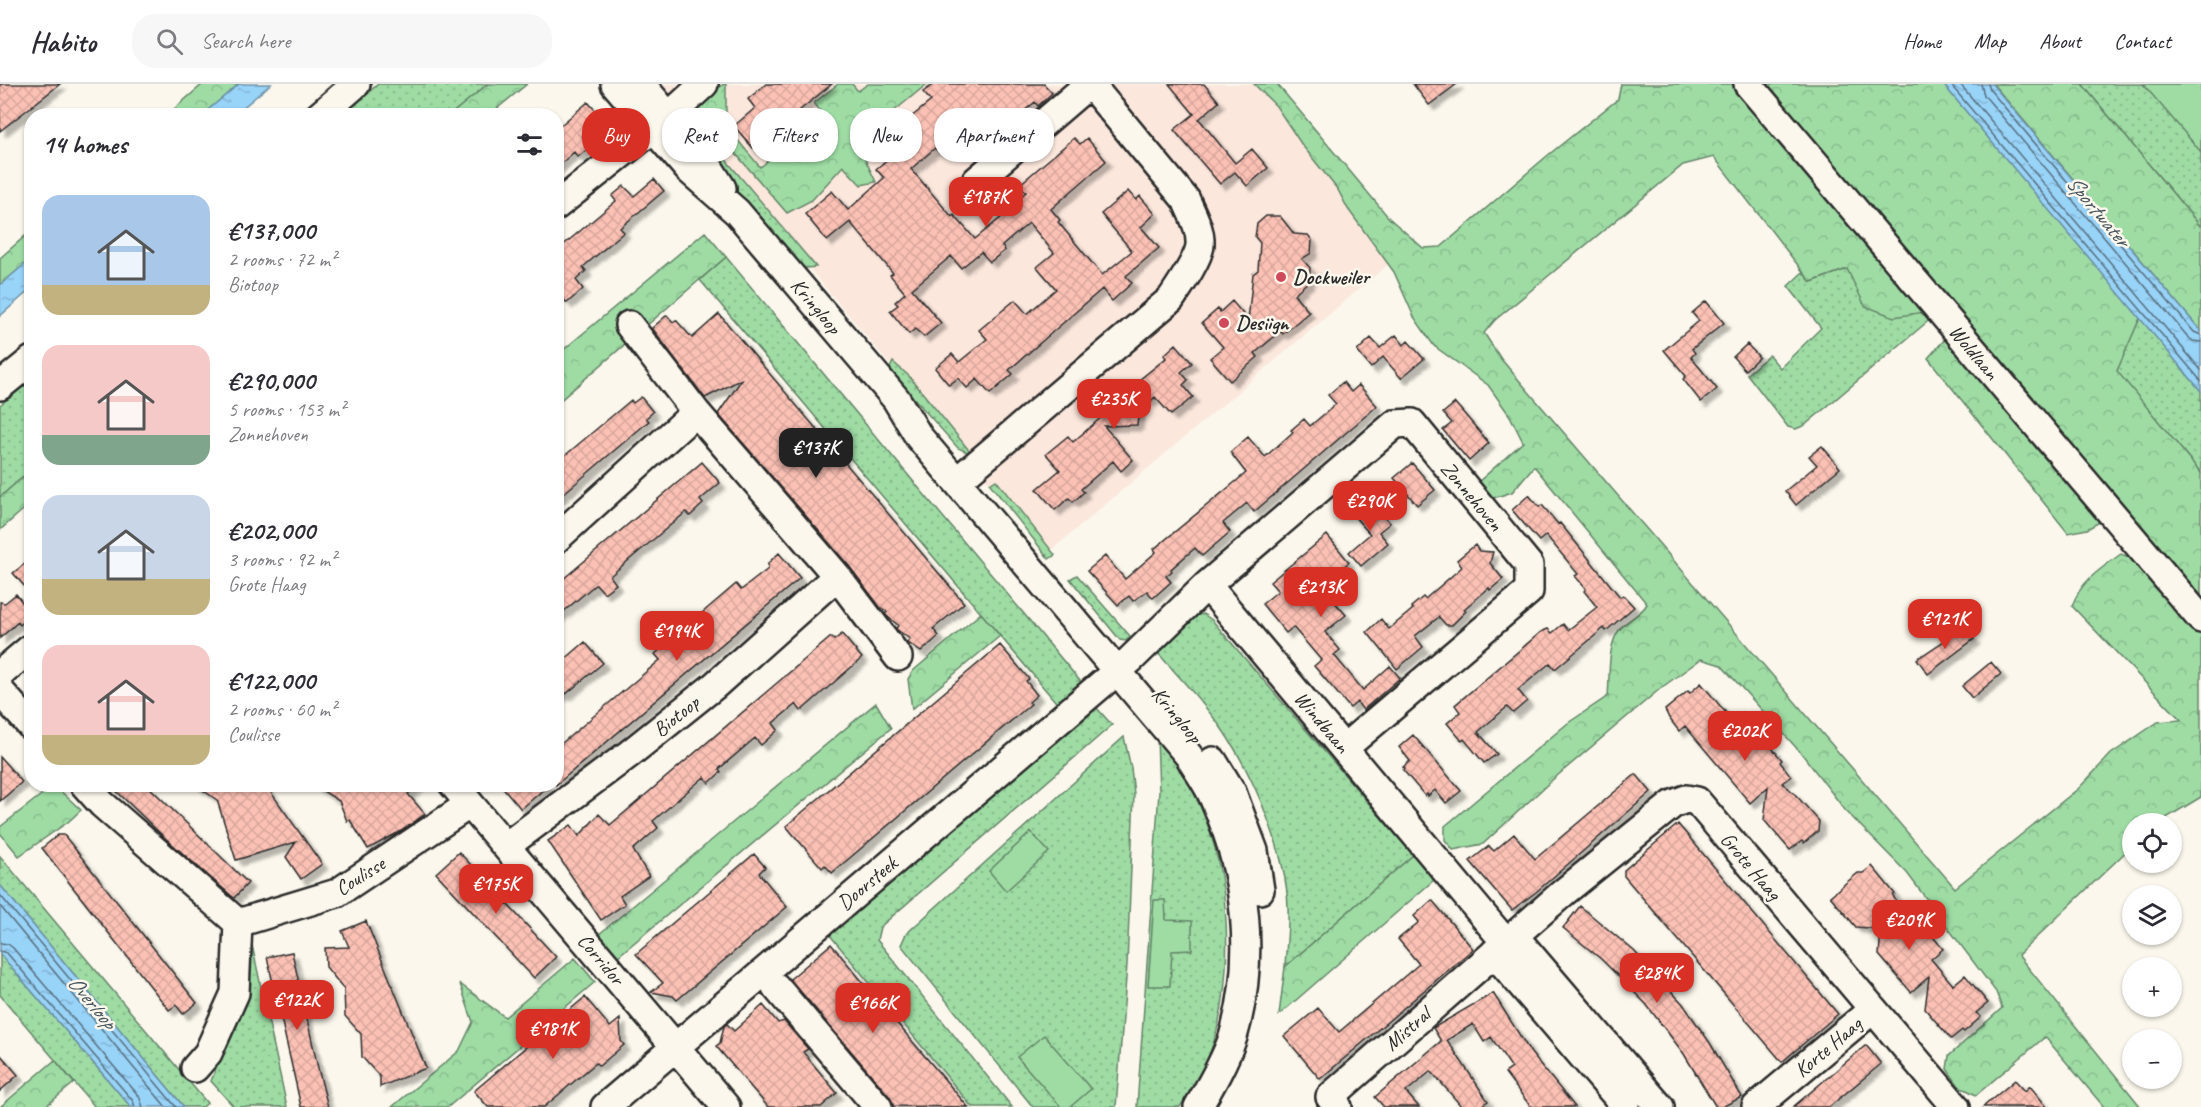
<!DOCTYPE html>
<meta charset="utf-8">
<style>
:root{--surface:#fff;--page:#f7f7f7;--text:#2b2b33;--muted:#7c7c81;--line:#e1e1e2;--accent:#d93025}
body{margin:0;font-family:Caveat,sans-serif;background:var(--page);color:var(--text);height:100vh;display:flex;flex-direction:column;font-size:22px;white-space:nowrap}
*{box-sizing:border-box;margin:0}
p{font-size:20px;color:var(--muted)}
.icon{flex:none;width:33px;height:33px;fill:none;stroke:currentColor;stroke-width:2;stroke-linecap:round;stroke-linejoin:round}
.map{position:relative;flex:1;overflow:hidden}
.drawer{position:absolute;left:24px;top:24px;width:540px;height:684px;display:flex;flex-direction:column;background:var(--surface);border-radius:24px;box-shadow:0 2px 4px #0004}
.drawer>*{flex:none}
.hud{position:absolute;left:582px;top:24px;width:570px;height:54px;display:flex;gap:12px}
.tools{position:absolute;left:2122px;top:729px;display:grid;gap:12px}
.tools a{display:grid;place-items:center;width:60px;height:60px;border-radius:50%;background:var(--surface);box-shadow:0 2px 4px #0004;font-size:30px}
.price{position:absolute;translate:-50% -51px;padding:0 14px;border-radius:12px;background:var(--accent);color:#fff;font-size:20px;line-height:39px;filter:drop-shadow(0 2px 3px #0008)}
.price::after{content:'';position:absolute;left:50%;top:36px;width:18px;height:14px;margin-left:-9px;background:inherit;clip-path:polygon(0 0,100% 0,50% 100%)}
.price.active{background:#222;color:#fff}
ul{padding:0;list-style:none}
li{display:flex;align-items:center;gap:18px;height:150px;padding:0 18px}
li span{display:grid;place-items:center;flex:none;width:168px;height:120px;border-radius:18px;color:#555}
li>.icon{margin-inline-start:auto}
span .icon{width:72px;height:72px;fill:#fffc;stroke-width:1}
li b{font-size:26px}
h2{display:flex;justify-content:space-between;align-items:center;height:72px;padding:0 18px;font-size:26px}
.chip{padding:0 21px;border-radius:24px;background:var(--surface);box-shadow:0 2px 4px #0004;font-size:21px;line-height:54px}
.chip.active{background:var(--accent);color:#fff}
header{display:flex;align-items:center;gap:36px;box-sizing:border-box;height:84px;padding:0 30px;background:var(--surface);border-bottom:2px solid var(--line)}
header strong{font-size:28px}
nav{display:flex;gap:33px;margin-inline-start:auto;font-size:21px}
.search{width:420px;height:54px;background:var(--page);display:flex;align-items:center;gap:15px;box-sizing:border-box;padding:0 21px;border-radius:24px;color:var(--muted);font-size:22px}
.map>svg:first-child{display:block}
</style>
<header>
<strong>Habito</strong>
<div class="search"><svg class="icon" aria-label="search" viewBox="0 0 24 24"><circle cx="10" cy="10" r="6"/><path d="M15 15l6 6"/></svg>Search here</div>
<nav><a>Home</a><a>Map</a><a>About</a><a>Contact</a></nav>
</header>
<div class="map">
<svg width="2201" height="1023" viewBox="0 0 2201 1023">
<defs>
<pattern id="grass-dots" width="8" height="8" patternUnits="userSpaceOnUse" patternTransform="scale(1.5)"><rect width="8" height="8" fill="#9edca4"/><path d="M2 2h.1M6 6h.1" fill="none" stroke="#88bd8d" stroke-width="1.8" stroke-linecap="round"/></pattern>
<pattern id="forest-crowns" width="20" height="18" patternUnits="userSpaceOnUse" patternTransform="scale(1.5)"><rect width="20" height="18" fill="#9edca4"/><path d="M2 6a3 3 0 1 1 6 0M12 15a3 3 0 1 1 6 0" fill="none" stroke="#88bd8d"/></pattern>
<pattern id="water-ripples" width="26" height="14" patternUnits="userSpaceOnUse" patternTransform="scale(1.5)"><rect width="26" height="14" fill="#98d3f8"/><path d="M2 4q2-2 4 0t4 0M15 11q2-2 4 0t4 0" fill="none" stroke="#83b5d5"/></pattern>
<pattern id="building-cross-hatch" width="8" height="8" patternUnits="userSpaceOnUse" patternTransform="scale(1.5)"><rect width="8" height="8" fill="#fcc1b5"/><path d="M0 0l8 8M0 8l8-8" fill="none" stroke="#d8a69c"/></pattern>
<filter id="shadow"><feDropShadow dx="5.5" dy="5.5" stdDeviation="1.5" flood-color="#0004"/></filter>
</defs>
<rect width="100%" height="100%" fill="#fbf7ec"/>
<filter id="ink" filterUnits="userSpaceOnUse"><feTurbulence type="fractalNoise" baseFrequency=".0167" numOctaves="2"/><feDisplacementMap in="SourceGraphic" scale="12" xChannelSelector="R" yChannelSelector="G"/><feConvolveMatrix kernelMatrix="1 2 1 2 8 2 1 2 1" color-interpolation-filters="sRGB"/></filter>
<g filter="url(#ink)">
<path fill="#fbe7dc" d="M655,0h603l140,172 -350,297z"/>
<path fill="url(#grass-dots)" stroke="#648468" stroke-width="1.5" d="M378,0h110l-38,31 -108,1z
M2082,0h119v143z
M690,33l126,150 -17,2 -116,-145z
M726,173l359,430 -25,20 -360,-427z
M1847,185l86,48 -128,108 -9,4 -8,-2 -41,-53 22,-19 11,13 41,-40 -33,-42 15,-14 8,10z
M2140,234l61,73v82l-85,-102z
M893,278l16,14 63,78 -14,-6 -65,-73 -3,-7z
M31,294v92l-31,27v-92z
M996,396l59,75 -6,4 -59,-75z
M1077,491l53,61 -4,5 -6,-1 -50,-61z
M1203,530l9,6 201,235 -128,112c1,-19 4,-40 3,-59 -1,-55 -35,-134 -66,-179 -19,-27 -43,-52 -65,-77l37,-36z
M1095,622l17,19 -232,202 -3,13 135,167h-40l-143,-173z
M1157,652c19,26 37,52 48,82 28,71 30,180 -1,250 -6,14 -17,27 -24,39h-43l22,-315z
M1124,653l7,31 3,26 -7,171 -11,142h-83l-132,-162 5,-11z
M0,772l207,247 -4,4h-19l-184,-222z
M252,861l35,162h-53l-23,-26 23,-59 13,-72z
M0,870l131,153h-36l-95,-112z"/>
<path fill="url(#forest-crowns)" stroke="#648468" stroke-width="1.5" d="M203,0h36l-37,31 -36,1z
M488,0h39l-38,31h-39z
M724,0h2v42l34,41c13,-7 17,-24 20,-37l34,4 13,-14 -13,-17 24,-19h14l6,7 10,-7h59l-67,55 3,16 13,27 -15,3 -18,-19 -31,34 -25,13 -90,-104 10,-14z
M1254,0h23l112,134 34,30 18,-1 106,-91 71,-57 3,-15h116l187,228 -30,5 -29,-11 -18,-37 -36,13 -97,-125 -31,8 -188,155 -11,13 17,26 39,46 415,483 124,-100 32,-34 47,-32 23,-2 -109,-114c9,-25 28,-37 49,-52l21,8 59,69v166l-43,26 -25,1v21l-115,110 123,152h-37l-59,-70 -69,58 -17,-9 -12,-17 2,-13 53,-48 -6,-16 -89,-119 -62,-63 -43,-56 -81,-89 -20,-6 -40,29 -110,93 -68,63 -30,6 -8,-10v-14l123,-103 40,-27c2,-20 -1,-49 11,-66 7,-10 21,-14 28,-26l-113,-138 -22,26 -28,9 -9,-16 48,-43 -13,-26 -22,-31 -54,-39 -20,-29 -20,-45 -46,-63 -10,-19 -36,-45 -26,-39z
M1756,0h187l197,234 -23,53 84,102v140z
M1993,0h89l119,143v104z
M31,147v28l-31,26v-27z
M705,148l21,25 -169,146v-48z
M1947,253l158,182 -18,10 -19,4 -140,-175z
M31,386v33l-31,27v-33z
M981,529l19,23 -88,73 -4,-30 5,-8z
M876,619l15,25 -280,234 -19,-22z
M54,701l27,25 -13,12 -49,34 -19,-23v-6z
M1413,771l21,25 -155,135 6,-48z
M575,874l20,24 -147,125h-56l67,-56 14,-29 -13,-38 45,33z
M55,976l19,23 -29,24h-45z"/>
<path fill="#9edca4" stroke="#648468" stroke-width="1.5" d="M2143,0h58v68z
M1031,748l18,20 -43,39 -17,-20z
M1154,816h11l1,20 26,1v29l-20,1 -2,35h-22z
M1044,951l47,54 -21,18h-9l-44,-50z"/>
<path fill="url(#water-ripples)" stroke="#6c90a6" stroke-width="1.5" d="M239,0h32l-37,31h-32z
M1943,0h49l209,247v60z
M31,175v30l-31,27v-31z
M0,801l184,222h-53l-131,-153z"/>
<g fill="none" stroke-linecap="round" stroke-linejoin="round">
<path stroke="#576e7d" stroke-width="1.5" d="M1950,0l251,297
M1960,0l241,286
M1981,0l3,11 204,242 5,4 8,1
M1988,0l2,6 204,242 7,3
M0,811l176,212
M0,822l166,201
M0,859l8,1 5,4 126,148 4,11
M0,867l7,2 126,148 2,6"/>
</g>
<path fill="url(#building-cross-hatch)" stroke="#2b2b2b" stroke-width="1.5" filter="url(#shadow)" d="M0,0h60l-60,47z
M766,0h66l-79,64 -19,-22 21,-18 -7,-9z
M934,0h110l8,9 -14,13 -3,-4 -28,23 -5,-11 -37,31 -9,-11 -19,16 -2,-2 -24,21 41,48 2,-2 21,24 40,-33 -3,-2 14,-12 -7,-7 55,-47 6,6 7,-6 19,23 -55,48 9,11 -2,2 44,53 30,-24 -31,-37 27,-23 8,9 4,-4 15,18 -14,13 18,21 -33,28 6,7 -20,18 -10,-12 -93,81 4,4 -23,20 -13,-15 -10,9 -9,-10 -9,7 -14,-17 17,-14 7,8 28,-23 -8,-9 36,-30 12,14 29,-25 -19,-22 17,-14 -25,-30 -27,23 3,4 -15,12 -9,-10 -20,16 -10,-12 -39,33 29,34 -17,14 -9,-8 -6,5 -19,-23 8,-6 -3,-3 10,-9 -15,-18 3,-2 -43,-51 -23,19 -22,-27 27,-23 16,19 36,-32 -8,-9 45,-38 -11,-13 21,-17 -8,-9z
M1169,0h35l15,18 -20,17 36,44 17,-14 16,19 -21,18 -12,-14 -15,12 -46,-54 20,-16z
M1413,0h44l-28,21z
M588,18l14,16 -20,17 9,11 -13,11 -4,-5 -18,16v-39z
M654,95l10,12 -44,37 4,4 -41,35 3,4 -10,9 7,9 -16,14 -11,-12v-40l60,-50 -4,-5 12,-10 10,10z
M1266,132h14l14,18 14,1 4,5 -1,13 -9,6 8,9 -1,13 -15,13 15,18 -26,22 -2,-3 -26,22 3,4 -28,24 -20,-23 13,-11 -21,-24 16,-14 2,3 12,-11 16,19 5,-46 5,-4 2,-27 -5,-6 2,-13z
M1706,217l18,22 -32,26 3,4 -4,4 26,32 -16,13 -18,-23 3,-3 -22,-26 35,-29 -7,-8z
M719,230l245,289 -31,26 6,7 -18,16 -14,-10 3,-3 -14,-10 2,-4 -10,-8 -3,-3 2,-2 -7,-5 -31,-41 -131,-152 24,-35 -37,19 -53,-70 15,-13 6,7 3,-2 16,18z
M1396,251l8,10 4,-4 16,18 -23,19 -18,-21 -12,11 -14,-17 14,-13 9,10z
M1176,260l16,19 -11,9 7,8 -5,5 10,12 -22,18 -16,-18 -5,5 -4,-5 -7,14 -2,14 -33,1 29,34 -12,11 -8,-10 -32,28 3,3 -11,10 -4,-4 -14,12 -18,-21 23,-19 -14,-16 22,-18 5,6 31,-27 -3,-4 65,-53 -2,-3z
M1747,260l12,13 -14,13 -12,-13z
M1343,298l8,10 8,-7 18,21 -123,106 -7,-9 -24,20 7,9 -28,24 -7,-8 -24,21 1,2 -6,5 5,6 -18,16 -6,-7 -14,10 -4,-5 -11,9 -31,-34 18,-15 20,23 31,-27 -2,-3 92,-76 -16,-21 18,-15 17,20 28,-25 -2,-2 13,-11 6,7 26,-22 -8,-9z
M641,313l12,15 -7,6 3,3 -93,79v-37l75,-63 2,3z
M1455,319l34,40 -20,18 -26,-31 9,-7 -9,-10z
M1822,362l18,22 -44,37 -11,-14 32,-26 -8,-9z
M702,378l18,21 -20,17 3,4 -13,12 -4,-4 -76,64 6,8 -12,9 -8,-9 -40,34v-33z
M1412,379l23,27 -18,15 -23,-27z
M1529,411l10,12 3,-2 16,19 2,-1 60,74 3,-2 11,12 -28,24 -2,-3 -49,41 -5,-6 -32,27 9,11 -14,12 -6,-6 -29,25 19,22 -13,9 -20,-24 -2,2 -15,-18 13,-11 -5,-7 86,-73 7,-3 4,4 11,-9 5,6 29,-23 -13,-16 2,-2 -11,-13 3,-2 -32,-39 -7,6 -27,-31z
M1370,415l20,24 -11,9 9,11 -27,23 -12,-14 21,-18 -18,-20z
M1327,451l22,27 -18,16 6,7 -10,8 19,22 -21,17 15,18 -6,5 29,35 27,-24 10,12 -37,32 -6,-8 -7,6 -36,-42 7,-6 -28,-33 -7,6 -24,-29 16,-13 -8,-9z
M1475,461l4,6 14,1 -3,11 13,16 -13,11 -1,-2 -25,21 2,2 -14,14h-6l-7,-8 -24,19 8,11 -26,22 -30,-37 14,-13 8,10 24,-20 -2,-2 12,-10 2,2 37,-32 -5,-7z
M779,469l21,25 -244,207v-37l104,-88 -5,-6 20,-18 61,-52 5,6 27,-21v-6z
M32,474v37l-19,-22z
M16,510l16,21 -12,10 -2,-3 -18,16v-36l5,1z
M1965,543l9,12 -46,35 -11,-15z
M842,550l20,24 -61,53 -5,-7 -23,19 5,7 -17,15 -6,-7 -36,31 2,3 -12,11 -5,-6 -51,44 5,7 -25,22 16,26 -29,20 5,8 -24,16 -53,-79 23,-16 8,11 20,-22 11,11 221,-188 3,3z
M585,558l18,21 -37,31 -1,-2 -9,7v-32z
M1000,561l29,34 -3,2 11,14 -8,7 2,2 -199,169 -7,-8 -3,3 -36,-42z
M1991,578l10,12 -29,24 -10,-12z
M1701,599l31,37 10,-8 40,48 -2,2 11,14 -9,7 12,10 25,28 -1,10 -14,12 -2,-2 -12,9 -26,-30 4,-33 -18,16 -65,-77 -6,5 -10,-13 -4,-8 23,-19 2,2z
M1413,651l48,56 -15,12 -11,-13 -7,6 -1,-2 -2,2 -22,-26 2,-2 -2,-1 7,-6 -11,-14z
M0,673l22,25 -22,19z
M1636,690l15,18 -115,100 -24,18 -42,-49 19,-15 5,5 20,-17 21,25z
M109,700h37l102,99 -14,15 -70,-61z
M194,700h71l57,80 -21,15 -15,-22 10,-15 -60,18 -19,-60z
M312,700h107l-11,10 17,20 -24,17 -33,18 -18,-29 -3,1 -8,-20z
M500,700h50l-29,25z
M1678,740l160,190 -56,48 -158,-186v-6z
M58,751h6l133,168 -14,11 -7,-9 -7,5 -127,-162z
M459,768l97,105 -22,21 -98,-105z
M754,770l11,13 -6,6 28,34 -110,93 -4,-4 -22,-4 12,-9 -27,-29z
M1872,782l23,28 -2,1 8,18 12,13 3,-3 11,13 3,-3 13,16 -12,10 22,26 12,-10 23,28 -12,10 5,4 -17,15 -2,-2 -11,9 -26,-30 4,-32 -18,15 -32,-37 2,-26 -25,-2 -26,-31 28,-23h5z
M1432,816l41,49 -153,130 -36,-43 34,-28 21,24 80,-68 -21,-25 21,-17 -5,-6z
M1580,822l54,45 49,53 27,39 32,54 -20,10h-6l-32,-53 -38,-50 -45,-45 -38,-31z
M366,837l60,147 -46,19v-10l-18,-20 -1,-23 -16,-18 -1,-27 -18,-22 -1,-19 24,-1 -7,-16z
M831,860l70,84 67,79 -75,-1 -3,-9 -100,-118z
M292,868l26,116 10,39h-27l-5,-23 -29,-127z
M1493,909l38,60 44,54h-44l-26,-34 7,-5 -21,-31 -7,5 -11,-18 -26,16 41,61 -9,6h-17l-31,-36 -25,21 13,15h-35l-9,-10 66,-56 -8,-13z
M585,913l25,30 10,-8 1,22 3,4 -25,21 -3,-3 -52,44h-56l-14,-16z
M763,921l15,18 6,-2 24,28 -5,3 34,41 -16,14h-53l-52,-61 4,-3 4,-17 3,-2 7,7z
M1866,961l15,19 -52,43h-36z
M0,970l18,21 -18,16z
M2015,996l10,11 5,-5 17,21h-64z"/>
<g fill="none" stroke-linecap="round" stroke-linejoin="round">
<g stroke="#2b2b2b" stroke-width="32">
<path id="minor" d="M615,0l73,85 49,43 159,187 23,38 270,319c8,14 19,28 25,43 33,74 42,160 19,238 -8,24 -22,48 -35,70
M641,0l60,71 21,33
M1748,0l453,535
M319,32l37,-32
M976,97l113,-97
M556,122l113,-90 35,-32
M629,241l67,87
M0,302l32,-26
M957,397l214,-182c8,-12 28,-41 29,-54 1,-16 -8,-31 -14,-45l-96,-116
M837,492l61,81
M1207,501l188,-161 17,-1 117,142v26l-185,157
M0,590l32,-27
M0,607l32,36
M1213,677l19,31 22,59 6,39
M84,700l18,20 136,119
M453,700l273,323
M506,762l123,-92 85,-68 123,-110 -141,-164 -140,127
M1514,852l146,171
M1494,869l132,154
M776,903l102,120
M195,984l13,-15 27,-60 3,-70 99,-30 133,-89
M605,1023l525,-447 77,-75 299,358
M1338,1023l-8,-10 234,-205 109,-88 13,-5 11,2 259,306
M1756,1023l116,-97"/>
</g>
<use href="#minor" stroke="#fbf7ec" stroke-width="27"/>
</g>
</g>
<g fill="#d1495b" stroke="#fbf7ec" stroke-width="2">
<circle cx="1281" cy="193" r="6"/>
<circle cx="1224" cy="239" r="6"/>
</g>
<g text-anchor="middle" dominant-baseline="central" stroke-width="5" stroke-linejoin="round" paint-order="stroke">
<g font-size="21" font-weight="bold" fill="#2b2b2b" stroke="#fbf7ec" text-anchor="start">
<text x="1293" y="193">Dockweiler</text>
<text x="1236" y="239">Desiign</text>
</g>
<g font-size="21" fill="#2b2b2b" stroke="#fbf7ec">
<text transform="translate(816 222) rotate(50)">Kringloop</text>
<text transform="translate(1974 268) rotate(50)">Woldlaan</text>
<text transform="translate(1472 412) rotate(50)">Zonnehoven</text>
<text transform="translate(1177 631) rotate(50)">Kringloop</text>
<text transform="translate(676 632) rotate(-39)">Biotoop</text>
<text transform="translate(1322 638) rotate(50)">Windbaan</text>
<text transform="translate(1751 782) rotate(50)">Grote Haag</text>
<text transform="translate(360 792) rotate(-32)">Coulisse</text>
<text transform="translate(867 799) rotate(-40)">Doorsteek</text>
<text transform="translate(601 875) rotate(50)">Corridor</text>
<text transform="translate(1407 945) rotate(-41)">Mistral</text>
<text transform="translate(1828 963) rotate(-40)">Korte Haag</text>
</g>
<g font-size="22" font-style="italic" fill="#46555e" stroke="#fbf7ec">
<text transform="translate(2098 127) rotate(50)">Sportwater</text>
<text transform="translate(92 918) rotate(50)">Overloop</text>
</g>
</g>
</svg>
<div class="tools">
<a><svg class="icon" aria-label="locate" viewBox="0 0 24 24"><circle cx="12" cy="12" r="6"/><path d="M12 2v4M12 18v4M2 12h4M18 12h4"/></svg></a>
<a><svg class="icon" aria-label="layers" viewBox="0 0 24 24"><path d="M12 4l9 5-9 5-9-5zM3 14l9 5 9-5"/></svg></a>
<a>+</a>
<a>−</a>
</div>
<b class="price" style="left:986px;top:144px">€187K</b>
<b class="price" style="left:1114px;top:346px">€235K</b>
<b class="price active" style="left:816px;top:395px">€137K</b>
<b class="price" style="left:1370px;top:448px">€290K</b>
<b class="price" style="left:1321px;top:534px">€213K</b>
<b class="price" style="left:1945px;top:566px">€121K</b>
<b class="price" style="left:677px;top:578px">€194K</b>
<b class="price" style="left:1745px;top:678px">€202K</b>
<b class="price" style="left:496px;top:831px">€175K</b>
<b class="price" style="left:1909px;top:867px">€209K</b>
<b class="price" style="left:1657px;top:920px">€284K</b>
<b class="price" style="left:297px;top:947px">€122K</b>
<b class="price" style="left:873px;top:950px">€166K</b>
<b class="price" style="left:553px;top:976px">€181K</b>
<div class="hud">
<a class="chip active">Buy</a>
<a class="chip">Rent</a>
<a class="chip">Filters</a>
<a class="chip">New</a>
<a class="chip">Apartment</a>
</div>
<section class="drawer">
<h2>14 homes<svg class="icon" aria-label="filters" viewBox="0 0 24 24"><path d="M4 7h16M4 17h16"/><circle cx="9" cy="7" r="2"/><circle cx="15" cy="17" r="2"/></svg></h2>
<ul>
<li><span style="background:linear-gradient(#a9c7e8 75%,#c2b280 0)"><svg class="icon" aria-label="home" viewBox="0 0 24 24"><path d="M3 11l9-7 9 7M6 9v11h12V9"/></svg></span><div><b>€137,000</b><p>2 rooms · 72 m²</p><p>Biotoop</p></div></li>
<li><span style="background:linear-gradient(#f6c9c9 75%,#7fa58c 0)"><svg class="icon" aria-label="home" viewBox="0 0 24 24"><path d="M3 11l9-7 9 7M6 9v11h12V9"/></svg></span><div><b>€290,000</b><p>5 rooms · 153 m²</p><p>Zonnehoven</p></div></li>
<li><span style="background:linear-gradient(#c9d6e8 70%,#c2b280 0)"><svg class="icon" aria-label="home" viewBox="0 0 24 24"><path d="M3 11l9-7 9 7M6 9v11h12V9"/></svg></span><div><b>€202,000</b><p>3 rooms · 92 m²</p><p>Grote Haag</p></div></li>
<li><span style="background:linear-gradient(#f6c9c9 75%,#c2b280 0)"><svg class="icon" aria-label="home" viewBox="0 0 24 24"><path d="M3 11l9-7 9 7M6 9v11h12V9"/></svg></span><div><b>€122,000</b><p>2 rooms · 60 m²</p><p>Coulisse</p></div></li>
</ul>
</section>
</div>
